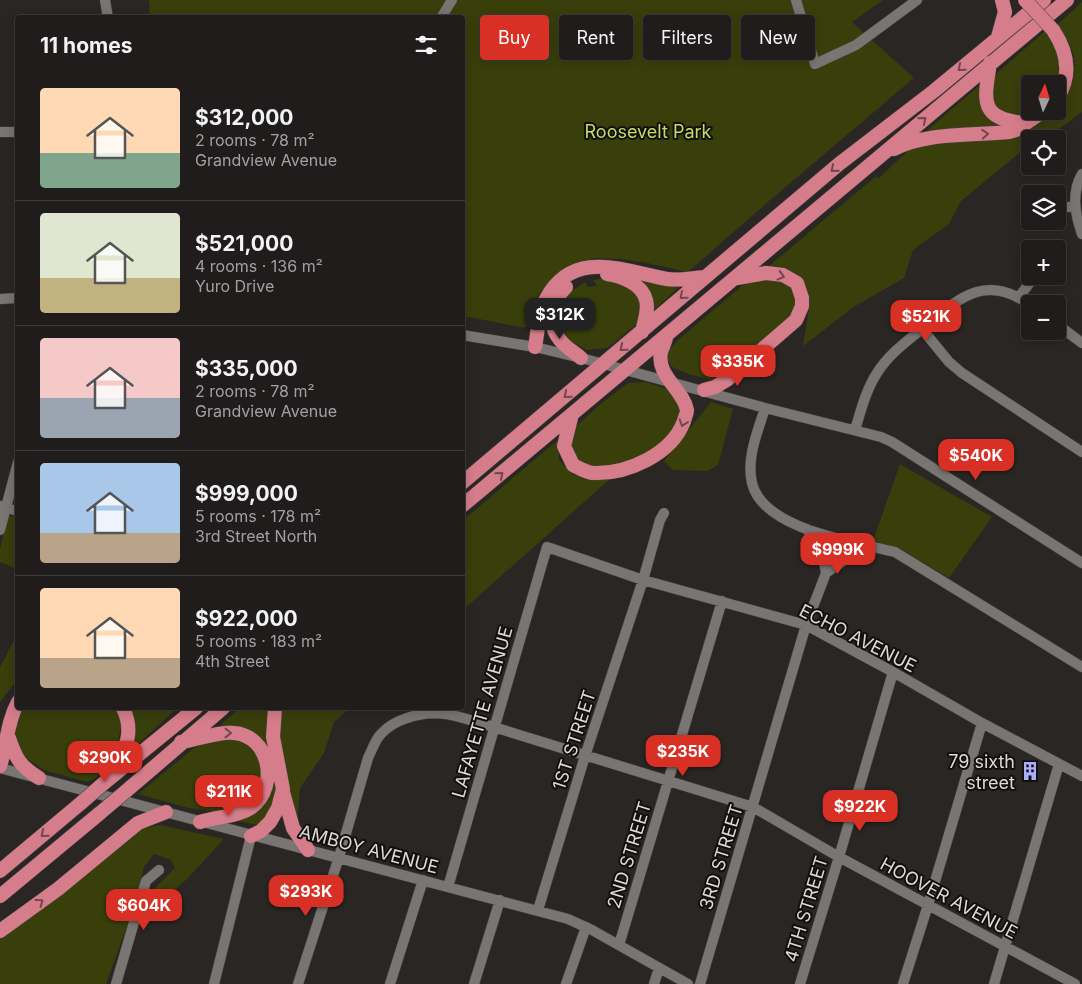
<!DOCTYPE html>
<meta charset="utf-8">
<style>
:root{--surface:#1f1c1b;--page:#272524;--text:#f1f3f6;--muted:#a1a1a3;--line:#3c3a3a;--accent:#d93025}
body{margin:0;font-family:Inter,sans-serif;background:var(--page);color:var(--text);height:100vh;display:flex;flex-direction:column;font-size:19px;white-space:nowrap}
*{box-sizing:border-box;margin:0}
p{font-size:16px;color:var(--muted)}
.icon{flex:none;width:28px;height:28px;fill:none;stroke:currentColor;stroke-width:2;stroke-linecap:round;stroke-linejoin:round}
.map{position:relative;flex:1;overflow:hidden}
.side{position:absolute;left:15px;top:15px;width:450px;height:695px;display:flex;flex-direction:column;background:var(--surface);border-radius:5px;box-shadow:0 2px 12px #0003,0 0 0 1px var(--line)}
.side>*{flex:none}
.banner{position:absolute;left:480px;top:15px;width:475px;height:45px;display:flex;gap:10px}
.needle{width:32px;rotate:4deg}
.fabs{position:absolute;left:1021px;top:75px;display:grid;gap:10px}
.fabs a{display:grid;place-items:center;width:45px;height:45px;border-radius:5px;background:var(--surface);box-shadow:0 2px 12px #0003,0 0 0 1px var(--line);font-size:25px}
.price{position:absolute;translate:-50% -42px;padding:0 11px;border-radius:10px;background:var(--accent);color:#fff;font-size:16px;line-height:32px;filter:drop-shadow(0 1px 2px #0008)}
.price::after{content:'';position:absolute;left:50%;top:30px;width:15px;height:11px;margin-left:-8px;background:inherit;clip-path:polygon(0 0,100% 0,50% 100%)}
.price.selected{background:#222;color:#fff}
ul{padding:0;list-style:none}
li{display:flex;align-items:center;gap:15px;height:125px;padding:0 25px}
li+li{border-top:1px solid var(--line)}
li span{display:grid;place-items:center;flex:none;width:140px;height:100px;border-radius:5px;color:#555}
li>.icon{margin-inline-start:auto}
span .icon{width:60px;height:60px;fill:#fffc;stroke-width:1}
li b{font-size:21px}
h2{display:flex;justify-content:space-between;align-items:center;height:60px;padding:0 25px;font-size:21px}
.chip{padding:0 18px;border-radius:5px;background:var(--surface);box-shadow:0 2px 12px #0003,0 0 0 1px var(--line);font-size:18px;line-height:45px}
.chip.selected{background:var(--accent);color:#fff}
.map>svg:first-child{display:block}
</style>
<div class="map">
<svg width="1082" height="984" viewBox="0 0 1082 984">
<rect width="100%" height="100%" fill="#292624"/>
<path fill="#383f0b" d="M149,0h734l-31,22 62,56 -145,123 -81,71 -41,-9 -25,-4 -27,-1 -17,6 -21,12 -18,18 -6,25 -8,9 -62,-12 -1,-298 -312,-1z
M1082,2v110c-15,11 -33,27 -52,27v5l-69,57 -12,23 -36,26 -9,28 -49,28 -52,40 7,-44 -4,-13 -27,-21 -10,-2 106,-89 4,1 32,-30 41,-6 52,-4 25,-7 29,-20v-2c13,-15 22,-41 13,-61 -4,-9 -9,-16 -13,-24z
M1045,31c11,19 21,31 10,53h-25v27l-11,6 -17,-5 -12,-13 1,-14 6,-12z
M981,84l26,43 -83,6z
M634,275l46,11 -26,24 -5,-20z
M605,278l26,9 9,11 1,13 -4,13 -30,24 -20,2 -21,-11 -8,-13 2,-19 10,-15 15,-10 3,5 9,-1 -4,-6z
M762,279h20l14,8 -1,29 -68,58 -16,6 -23,-6 -16,-7 -5,-8 2,-9 10,-11 64,-54z
M646,382l21,7 13,12 2,21 -12,16 -25,19 -41,11 -30,-5 -5,-19 3,-14 26,-24 30,-23z
M711,402l22,7 -15,56 -11,6 -34,-1 -9,-9z
M558,440l1,20 15,15 36,4 -147,131v-90z
M900,464l92,53 -43,61 -50,-30 -26,-7z
M8,515l9,2v52l-17,-7v-13z
M17,622v58l-17,22v-35l14,-27z
M20,708h94l4,3 4,12 -5,23 -20,31 -10,5 -43,-12 -27,-18 -6,-21z
M130,708h28l16,3 -47,43z
M240,708h32l-2,46 -19,-22 -31,-7z
M283,708h67l-16,14 -10,31 -24,35 -3,36c-9,-39 -24,-77 -14,-116z
M235,737l19,9 9,28 -9,22 -16,13 -18,3 -32,-4 -50,-14 56,-46 25,-10z
M273,770c4,27 4,34 -14,55l-28,-5 17,-6z
M160,825l64,14 -37,40 -25,22 -16,-4 29,-29 -4,-8 -17,-6 -10,13 -8,34 -30,83h-106v-47l53,-36 88,-72z"/>
<g fill="none" stroke-linecap="round" stroke-linejoin="round">
<g stroke="#464442" stroke-width="11">
<path id="minor" d="M105,0l3,18
M796,0l19,64 41,-19 61,-45
M441,18l11,-18
M0,132h18
M1082,174c-11,19 -7,40 0,60
M1058,207h17
M1019,297l16,-21
M0,299l18,-1
M1058,325l24,18
M922,329l27,33 13,11 120,79
M462,335l73,12 50,12 180,49 116,29 11,5 190,121
M765,408c-7,23 -19,50 -13,75 11,47 104,59 143,69l187,115
M855,430c6,-20 11,-40 22,-57 12,-19 29,-31 46,-45 35,-29 62,-56 107,-23
M1,506l17,5
M0,530l18,-68
M826,573l26,-18 17,-8
M0,768l568,151 24,11 96,54
M448,887l99,-340 96,33 163,45 87,47 89,51 100,53
M538,910l47,-154 58,-176 17,-60 4,-7
M619,945l103,-344
M116,984l30,-103 13,-11
M214,984l37,-148
M298,984l41,-127 29,-99c4,-8 7,-18 13,-24 7,-8 17,-13 26,-16 31,-11 51,-1 80,7l266,82 86,50 236,127
M390,984l33,-104
M474,984l26,-84
M566,984l20,-57
M654,984l5,-16
M700,984l106,-359 20,-52 -3,-16 -16,-28
M800,984l39,-127 54,-185
M903,984l25,-79 54,-182
M994,984l65,-220"/>
</g>
<g stroke="#464442" stroke-width="15">
<path id="highway" d="M1053,30c14,21 19,44 5,67
M998,37l7,-25 -3,-12
M990,63c-6,38 -11,56 35,60
M894,149c34,-17 77,-13 115,-17l7,-2 28,-19
M607,274c15,2 35,10 39,26 3,10 -2,22 -4,32
M566,287c-14,14 -20,36 -6,53 5,7 14,12 21,18
M535,347c3,-15 3,-34 11,-48 27,-51 78,-28 121,-20 12,2 25,-1 38,-2
M704,390l11,-3 13,-8 68,-59 6,-14v-8l-5,-15 -14,-8 -17,-2 -29,5
M572,414l-8,32 9,19c6,3 14,8 21,8 34,1 78,-19 90,-52 1,-4 3,-8 3,-11 -4,-21 -31,-34 -26,-58 1,-4 4,-9 5,-14
M462,483l377,-319 95,-73 110,-91
M462,506l605,-506
M9,738c7,21 11,28 30,40
M181,742c16,-2 38,-11 53,-9 36,3 45,53 18,74 -12,9 -36,10 -52,15
M0,766c7,-21 7,-44 18,-64
M113,773c12,-24 22,-40 10,-65
M104,783l92,-75
M125,792l98,-84
M283,792l10,36 15,22
M251,836l10,-5 9,-9 8,-14 5,-19 -10,-52 2,-29
M0,871l81,-68
M0,896l100,-83
M0,931l58,-42 80,-66 28,-11"/>
</g>
<use href="#minor" stroke="#787572" stroke-width="10"/>
<use href="#highway" stroke="#d67d8b" stroke-width="14"/>
<g stroke="#464442" stroke-width="15" stroke-linecap="butt">
<path id="highway-bridge" d="M1025,0l28,30
M81,803l23,-20
M100,813l25,-21"/>
</g>
<use href="#highway-bridge" stroke="#d67d8b" stroke-width="14"/>
</g>
<defs><path id="oneway-chevron" d="M-2-3.5L2.5 0L-2 3.5" fill="none" stroke-width="1.6" stroke-linecap="round" stroke-linejoin="round" transform="scale(1.25)"/></defs>
<g stroke="#74464d">
<use href="#oneway-chevron" transform="translate(961 68) rotate(140)"/>
<use href="#oneway-chevron" transform="translate(923 120) rotate(-40)"/>
<use href="#oneway-chevron" transform="translate(985 134) rotate(-4)"/>
<use href="#oneway-chevron" transform="translate(834 169) rotate(140)"/>
<use href="#oneway-chevron" transform="translate(781 276) rotate(15)"/>
<use href="#oneway-chevron" transform="translate(683 296) rotate(139)"/>
<use href="#oneway-chevron" transform="translate(623 348) rotate(140)"/>
<use href="#oneway-chevron" transform="translate(567 395) rotate(140)"/>
<use href="#oneway-chevron" transform="translate(683 423) rotate(109)"/>
<use href="#oneway-chevron" transform="translate(500 475) rotate(-40)"/>
<use href="#oneway-chevron" transform="translate(228 733)"/>
<use href="#oneway-chevron" transform="translate(44 834) rotate(140)"/>
<use href="#oneway-chevron" transform="translate(40 902) rotate(-36)"/>
</g>
<defs>
<g id="building-bare" transform="scale(1.5)"><path d="M-4-6H4V6H1V3H-1V6H-4ZM-2.5-4.3h1.7v1.8h-1.7ZM.8-4.3h1.7v1.8H.8ZM-2.5-1h1.7V.8h-1.7ZM.8-1h1.7V.8H.8Z" fill="#acaffb" stroke="#11100f" stroke-width="2.5" paint-order="stroke"/></g>
</defs>
<g fill-rule="evenodd">
<use href="#building-bare" x="1030" y="771"/>
</g>
<g text-anchor="middle" dominant-baseline="central" stroke-width="4" stroke-linejoin="round" paint-order="stroke">
<g font-size="18" fill="#c6da67" stroke="#11100f">
<text x="648" y="131">Roosevelt Park</text>
</g>
<g font-size="18" fill="#dbdad8" stroke="#11100f">
<text transform="translate(858 638) rotate(27)">ECHO AVENUE</text>
<text transform="translate(482 712) rotate(-74)">LAFAYETTE AVENUE</text>
<text transform="translate(574 740) rotate(-72)">1ST STREET</text>
<text transform="translate(369 849) rotate(15)">AMBOY AVENUE</text>
<text transform="translate(629 855) rotate(-73)">2ND STREET</text>
<text transform="translate(721 857) rotate(-73)">3RD STREET</text>
<text transform="translate(949 898) rotate(28)">HOOVER AVENUE</text>
<text transform="translate(806 909) rotate(-73)">4TH STREET</text>
</g>
<g font-size="18" fill="#dbdad8" stroke="#11100f" text-anchor="end">
<text x="1015" y="761">79 sixth<tspan x="1015" dy="21">street</tspan></text>
</g>
</g>
</svg>
<div class="fabs">
<a><svg class="needle" viewBox="-14 -14 28 28"><path d="M0-13l5 13h-10z" fill="#e53935"/><path d="M0 13l5-13h-10z" fill="#a1a1a3"/></svg></a>
<a><svg class="icon" aria-label="locate" viewBox="0 0 24 24"><circle cx="12" cy="12" r="6"/><path d="M12 2v4M12 18v4M2 12h4M18 12h4"/></svg></a>
<a><svg class="icon" aria-label="layers" viewBox="0 0 24 24"><path d="M12 4l9 5-9 5-9-5zM3 14l9 5 9-5"/></svg></a>
<a>+</a>
<a>−</a>
</div>
<b class="price selected" style="left:560px;top:340px">$312K</b>
<b class="price" style="left:926px;top:342px">$521K</b>
<b class="price" style="left:738px;top:387px">$335K</b>
<b class="price" style="left:976px;top:481px">$540K</b>
<b class="price" style="left:838px;top:575px">$999K</b>
<b class="price" style="left:683px;top:777px">$235K</b>
<b class="price" style="left:105px;top:783px">$290K</b>
<b class="price" style="left:229px;top:817px">$211K</b>
<b class="price" style="left:860px;top:832px">$922K</b>
<b class="price" style="left:306px;top:917px">$293K</b>
<b class="price" style="left:144px;top:931px">$604K</b>
<div class="banner">
<a class="chip selected">Buy</a>
<a class="chip">Rent</a>
<a class="chip">Filters</a>
<a class="chip">New</a>
</div>
<section class="side">
<h2>11 homes<svg class="icon" aria-label="filters" viewBox="0 0 24 24"><path d="M4 7h16M4 17h16"/><circle cx="9" cy="7" r="2"/><circle cx="15" cy="17" r="2"/></svg></h2>
<ul>
<li><span style="background:linear-gradient(#ffd9b3 65%,#7fa58c 0)"><svg class="icon" aria-label="home" viewBox="0 0 24 24"><path d="M3 11l9-7 9 7M6 9v11h12V9"/></svg></span><div><b>$312,000</b><p>2 rooms · 78 m²</p><p>Grandview Avenue</p></div></li>
<li><span style="background:linear-gradient(#dfe7d0 65%,#c2b280 0)"><svg class="icon" aria-label="home" viewBox="0 0 24 24"><path d="M3 11l9-7 9 7M6 9v11h12V9"/></svg></span><div><b>$521,000</b><p>4 rooms · 136 m²</p><p>Yuro Drive</p></div></li>
<li><span style="background:linear-gradient(#f6c9c9 60%,#9aa5b1 0)"><svg class="icon" aria-label="home" viewBox="0 0 24 24"><path d="M3 11l9-7 9 7M6 9v11h12V9"/></svg></span><div><b>$335,000</b><p>2 rooms · 78 m²</p><p>Grandview Avenue</p></div></li>
<li><span style="background:linear-gradient(#a9c7e8 70%,#b9a48a 0)"><svg class="icon" aria-label="home" viewBox="0 0 24 24"><path d="M3 11l9-7 9 7M6 9v11h12V9"/></svg></span><div><b>$999,000</b><p>5 rooms · 178 m²</p><p>3rd Street North</p></div></li>
<li><span style="background:linear-gradient(#ffd9b3 70%,#b9a48a 0)"><svg class="icon" aria-label="home" viewBox="0 0 24 24"><path d="M3 11l9-7 9 7M6 9v11h12V9"/></svg></span><div><b>$922,000</b><p>5 rooms · 183 m²</p><p>4th Street</p></div></li>
</ul>
</section>
</div>
